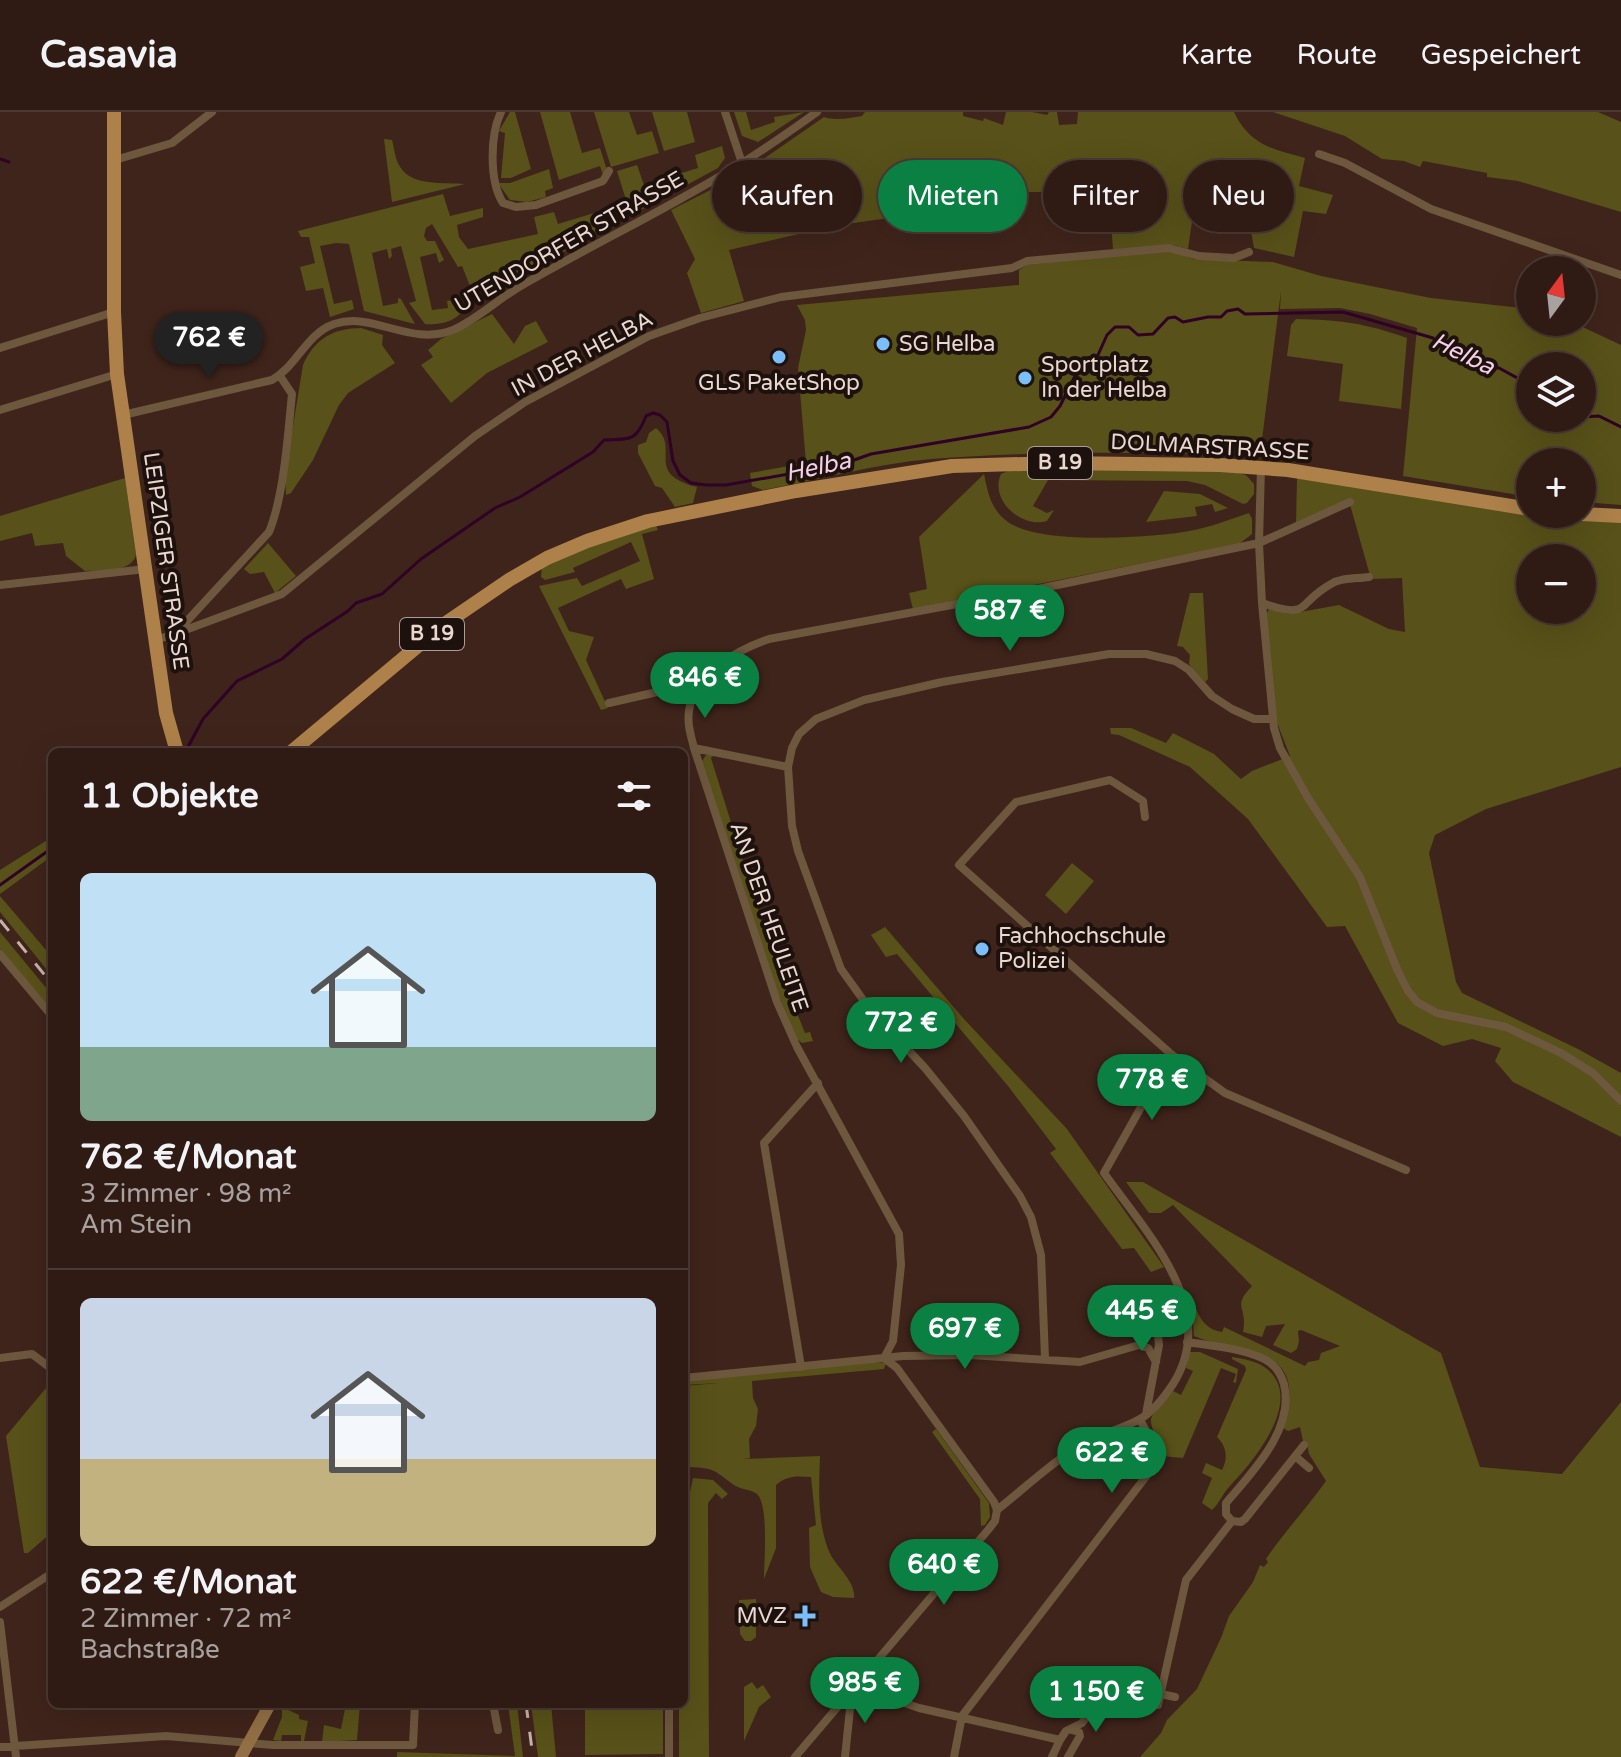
<!DOCTYPE html>
<html lang="de">
<meta charset="utf-8">
<style>
:root{--surface:#2f1b14;--page:#3b2822;--text:#f1f3f6;--muted:#a7a1a0;--line:#4a3934;--accent:#0b8043}
body{margin:0;font-family:"Varela Round",sans-serif;background:var(--page);color:var(--text);height:100vh;display:flex;flex-direction:column;font-size:30px;white-space:nowrap}
*{box-sizing:border-box;margin:0}
p{font-size:26px;color:var(--muted)}
.icon{flex:none;width:44px;height:44px;fill:none;stroke:currentColor;stroke-width:2;stroke-linecap:round;stroke-linejoin:round}
.map{position:relative;flex:1;overflow:hidden}
.details{position:absolute;left:48px;top:636px;width:640px;height:960px;display:flex;flex-direction:column;background:var(--surface);border-radius:12px;box-shadow:0 8px 32px #0002,0 0 0 2px var(--line)}
.details>*{flex:none}
.guide{position:absolute;left:712px;top:48px;width:760px;height:72px;display:flex;gap:16px}
.needle{width:52px;rotate:15deg}
.buttons{position:absolute;left:1516px;top:144px;display:grid;gap:16px}
.buttons a{display:grid;place-items:center;width:80px;height:80px;border-radius:50%;background:var(--surface);box-shadow:0 8px 32px #0002,0 0 0 2px var(--line);font-size:40px}
.price{position:absolute;translate:-50% -68px;padding:0 18px;border-radius:28px;background:var(--accent);color:#fff;font-size:26px;line-height:52px;filter:drop-shadow(0 2px 4px #0008)}
.price::after{content:'';position:absolute;left:50%;top:48px;width:24px;height:18px;margin-left:-12px;background:inherit;clip-path:polygon(0 0,100% 0,50% 100%)}
.price.selected{background:#222;color:#fff}
ul{padding:0;list-style:none}
li{display:grid;align-content:center;gap:16px;height:424px;padding:0 32px}
li+li{border-top:2px solid var(--line)}
li span{display:grid;place-items:center;height:248px;border-radius:12px;color:#555}
li>.icon{margin-inline-start:auto}
span .icon{width:144px;height:144px;fill:#fffc;stroke-width:1}
li b{font-size:34px}
h2{display:flex;justify-content:space-between;align-items:center;height:96px;padding:0 32px;font-size:34px}
.chip{padding:0 28px;border-radius:36px;background:var(--surface);box-shadow:0 8px 32px #0002,0 0 0 2px var(--line);font-size:28px;line-height:72px}
.chip.selected{background:var(--accent);color:#fff}
header{display:flex;align-items:center;gap:48px;box-sizing:border-box;height:112px;padding:0 40px;background:var(--surface);border-bottom:2px solid var(--line)}
header strong{font-size:38px}
nav{display:flex;gap:44px;margin-inline-start:auto;font-size:28px}
.map>svg:first-child{display:block}
</style>
<header>
<strong>Casavia</strong>
<nav><a>Karte</a><a>Route</a><a>Gespeichert</a></nav>
</header>
<div class="map">
<svg width="1621" height="1645" viewBox="0 0 1621 1645">
<rect width="100%" height="100%" fill="#3f241b"/>
<path fill="#585119" fill-rule="evenodd" d="M510,0h5l16,57 -20,9h-10l4,-45 -6,-2z
M540,0h30l12,41 18,-5 7,22 -4,5 -3,-9 -41,14z
M594,0h35l8,23 15,-4 7,22 -48,14z
M652,0h35l8,30 -31,9z
M734,0h12l5,18 24,-8 -1,-5 30,-5 -46,30 -16,-6z
M865,0h98v4l20,5 1,-3 19,7 3,-13h26l15,3 2,-3h8l2,13 18,-1 1,-12h156c16,33 38,37 71,46l-6,28 34,9 -7,19 -23,-3 -9,46 -40,-9 -7,-39 -52,-8 -7,48 -15,-4 -60,5 -4,-58h-102l3,23 -63,7 -3,-12 -111,16 -104,24 15,51 -43,12 -14,-40 8,-14 -24,-49 71,-36 82,-57c11,4 26,1 38,-1z
M1273,0h325l23,10v90l-103,-31 -31,-4v-4l-64,-12 -3,6 -16,-6 -22,-2 -37,-23z
M384,27l8,1c2,7 3,18 7,25 11,22 45,17 66,19l-73,18z
M722,34l3,12 -7,10 -175,95 -37,17 -4,-3 -14,8 2,4 -14,12 -14,-35 -4,1 -26,-43 -6,4 -2,8 3,5h8l9,19 -5,3 -3,-10 -16,4 12,53 16,-2 -1,-7 11,-2 5,10c-6,13 -24,16 -38,15l-16,-21 7,-2 -15,-55 -10,3 1,7 -3,3 -2,-10 -15,4 11,53 15,-3v-5l3,1 14,25 -51,-13 -15,-67 -13,-1 -16,3 14,58 18,-4 2,9 -24,8 -7,-29 -17,3 -6,-24 15,-4 -6,-26h-8l-3,-6 145,-37 7,22 33,-8v9l-26,8 2,12 9,12 70,-15 -4,-17 20,-5 4,12 69,-21 -10,-32 20,-6 7,20 54,-17 -3,-13z
M549,57l4,19 -8,3 1,6 -19,5 -17,-2 -12,-17h12z
M1170,138l24,9 79,3 48,14 110,22 99,11v13h42l49,23v160l-39,-3v-40h-52v35l-127,-21 14,-148 -47,-14 -30,-6 -60,1 1,-18 -21,164c-109,-2 -220,-5 -329,4 -56,5 -113,21 -168,31l-11,-4 -2,-13 56,-10 -8,-95 8,-38 -1,-10 -8,-15 222,-20v-15l8,-5zM1530,254h52v52h-52z
M492,202l22,30 11,-18 11,-5 12,21 -61,31 -36,30 -30,-38 12,-8 -5,-7 13,-11z
M1296,207c44,1 69,4 111,19l-6,71 -62,-8 4,-37 -56,-8 4,-31z
M361,216l22,7 -1,10 13,18 -47,30 -9,12 -26,55 -22,33 -5,2 -1,-20 18,-110c11,-26 31,-37 58,-37z
M656,316c25,21 -13,45 41,59l-4,16 -18,4 -13,-19 -7,-2 -17,-33v-8l8,-3 3,-9z
M1150,357l84,3 12,3 8,9v10l-7,9 -4,1 -38,-19 -18,-4 -139,-1 -15,26 14,7 7,-3 -7,11c-25,8 -58,-21 -46,-47l9,-4z
M984,362c4,19 7,36 24,48 32,22 130,16 169,11 25,-3 49,-12 72,-20l3,6v15l-13,10 -326,65 -4,-16 18,-4 -8,-52z
M125,366l11,77c-5,18 -35,15 -51,16l-19,-15 -3,-13 -28,3 -3,-13 -32,8v-25z
M1297,366l233,36 91,6v247l-135,42 -51,26 -6,18 27,129 6,11 116,56 43,24v64l-108,-55 -18,-21 6,-13 -29,-9 -29,7 -45,-23 -53,-97 -18,1 -79,-108 -58,-52 -71,-32 -8,-1 -1,-6h21l35,15 7,-10 41,21 27,25 11,-8 38,-15 -14,-36 -10,-105 3,-6 20,5 50,-9 50,24 16,3 -3,-54 -31,1 -22,-78 -53,23zM1530,446h52v52h-52z
M1164,379l36,3 28,14 -13,4 -3,-8 -17,3 2,9 -51,6z
M656,413l2,5 -16,4 12,45 -28,10 -5,-10 -63,29 11,23 25,6 -8,23 22,48 -7,2 -62,-124 38,-8 5,8 58,-25 -9,-19 -58,26 2,4 -4,1 -26,7 -4,-3 1,-11 23,-11z
M268,431l28,33 -21,17 -11,-21 -14,2 -6,-5z
M1190,481h13l5,86 -3,3 -16,-18 1,-9 -7,-8 -6,-1z
M715,642l-4,4 56,180 38,95 5,-1 3,9 -11,2 -6,-5 -20,-49 -74,-228 4,-6z
M52,725v19l-52,38v-24z
M1072,751l22,18 -28,33 -21,-19z
M0,784l52,61v19l-52,-64z
M885,815l79,92 103,110 97,138 -13,5 -17,-24 -12,1 -72,-96 6,-4 -48,-63 -111,-132 -11,3 -15,-22z
M0,820l52,63v16l-52,-62z
M1126,1070h17l298,171 39,114 82,7 59,-72v355h-481l21,-24 6,-13 30,-31 24,-51 8,-22 24,-34 7,-17 4,2 4,-5 -2,-3c18,-27 41,-51 60,-78l-17,-27 -2,-10 -4,-3 -3,-14 -12,4 -5,-3c27,-85 -36,-70 -89,-92l-3,-35h2c6,16 11,28 29,31l2,-5 81,39 3,-4 11,-2 2,-7 19,-7 -39,-16 -3,1 1,10 -2,8 -6,4 -18,-8 12,-21 -19,2 -4,11 -19,-5c5,-27 -12,-24 9,-46l-79,-81 -12,8h-12z
M1190,1240h10l38,17 -2,14 -3,-1 3,-8 -15,-6 -38,90 -21,-2c-11,-42 -22,-29 11,-65l8,4 12,-24 -7,-3z
M1232,1245c11,2 26,4 35,12 38,31 -14,93 -37,117 -7,7 -11,18 -18,24l-10,-7 10,-25 -10,-5 4,-10 16,7c6,-12 5,-23 -5,-33l29,-67 -1,-4 -13,-7z
M872,1250l14,1 -2,6 -132,12 1,17 5,11 -2,17 -7,13 1,19 -7,1 77,-3c-1,32 -3,63 8,93 6,17 28,31 26,49l-21,-1 -12,-5 -11,-25 -1,-39 7,-3 -5,-48c-13,-1 -24,-2 -35,8v63l-12,31c0,-17 5,-74 -7,-85 -6,-5 -16,-4 -23,-9 -23,-17 -20,-17 -50,-18v-81l34,-3 -34,2v-4z
M46,1276l6,6v5l-6,7 6,6v120l-24,21h-4l-18,-117z
M936,1317l53,74 1,14 -5,8 -4,1 -1,-27 -48,-67z
M693,1366l20,2 15,14 -6,5 -6,-6 -8,10 1,254h-30v-53h5v-202h4z
M756,1487v38l-5,4h-6l-5,-7 -1,-34z
M752,1570l5,7 6,-4 8,12 -12,10 -15,34v-54z
M346,1592h14l-3,36 -35,2 2,-17 17,4z
M508,1592h9l6,53h-126v-5l118,4z
M531,1592h20l5,53h-18z
M585,1592h78v50l-78,1z
M282,1595l17,8v4l9,2 -4,20h-3v-6h-19l-1,6 -8,-1 9,-23z"/>
<g fill="none" stroke-linecap="round" stroke-linejoin="round">
<path stroke="#2f0226" stroke-width="3" d="M0,47l9,3
M1582,305l17,-1 22,11
M189,633l14,-26 34,-38 45,-22 23,-20 43,-28 8,-8 26,-9 39,-35 74,-51 25,-11 73,-45 11,-12c26,-1 32,2 42,-24l7,-3 7,2 7,7 6,39 7,14 11,8 15,2h20l114,-20 31,-11 158,-27 22,-10 9,-11 14,-28 11,-15 13,-8 9,-20 8,-8h14l9,8 15,-1 15,-16 7,-1 8,5 25,-5h13l6,-6 11,-2 7,5 98,-2 90,26 13,13h19l19,15 15,2 31,17
M0,773l52,-37"/>
<path stroke="#6d573d" stroke-width="8" d="M501,0c-11,23 -12,69 2,91l13,4 20,-2 67,-24 6,-10
M725,0l17,51
M1319,42l26,9 86,46 190,66
M115,48l57,-17 40,-31
M0,236l114,-36
M0,298l117,-36
M123,303l149,-35c25,-14 34,-46 62,-56 40,-13 75,23 119,6 23,-10 44,-30 66,-43 74,-43 151,-79 223,-124 26,-16 51,-34 75,-51
M1261,355l-2,76 3,60 12,125 6,20 28,50 52,79 37,92 11,22 9,11 20,11 69,14 55,26 32,20 28,28
M0,473l146,-16
M1262,491c50,17 33,1 69,-19 11,-7 26,-5 38,-7
M182,515l6,2 94,-35 193,-158 50,-34 124,-66 51,-18 81,-21 231,-29 15,-7 142,-13 30,8 35,2 15,-6
M155,528l20,-6 94,-102c15,-36 19,-98 23,-138l-12,-18
M609,591l70,-16 19,2
M694,636l94,19
M1145,705l-2,-16 -33,-21 -94,22 -57,63 212,189 54,39 181,77
M0,842l52,62
M0,1246l32,-4 20,15
M884,1246l9,-17 8,-76 -2,-31 -102,-187 -20,-45 -83,-254c-3,-12 -7,-24 -5,-37 5,-37 48,-61 80,-72l274,-51 216,-45 91,-41
M884,1246l13,10 97,134 3,8
M1045,1246l-4,-103 -10,-38 -11,-21 -56,-80 -39,-48 -56,-60 -28,-39 -43,-118 -6,-25 -4,-59 4,-19 7,-14 17,-15 48,-19 78,-18 167,-28h37l29,7 14,9 23,26 20,13 22,10h17
M801,1255l-37,-224 54,-60
M684,1266l219,-22 66,-1 111,7 59,-17 9,3 8,14
M1146,1302l13,-69 -6,-56
M1295,1344l14,12
M1232,1409l9,1 4,-3 59,-74
M0,1495l52,-34
M0,1510l16,135
M855,1574l64,22 141,32 -8,17
M1161,1582l14,3
M493,1592l5,26
M669,1592v53
M1158,1593l28,-125 46,-59 -6,-7v-11c27,-32 69,-74 58,-119 -3,-10 -9,-19 -18,-24 -23,-12 -54,-14 -79,-18
M1060,1628l6,-9 16,-8 32,-42
M0,1635l166,-11 107,9h140l2,-41
M795,1645l193,-227 7,-9 2,-11c29,-23 55,-48 87,-67 18,-10 39,-14 56,-24 13,-7 25,-23 33,-35 48,-75 -28,-153 -69,-211l67,-119
M845,1645l7,-67
M954,1645l8,-41 189,-246c8,-19 -2,-34 -11,-50
M1068,1645l12,-21 -1,-4 -7,-2"/>
<path stroke="#926f44" stroke-width="12" d="M241,1645l29,-53"/>
<path stroke="#ad8149" stroke-width="14" d="M114,0v200l3,62 49,339 11,39
M1582,402l39,2
M291,640l152,-127 66,-45 38,-22 40,-17 61,-20 148,-30 156,-25 105,-3 163,2 68,5 242,39"/>
<path stroke="#c6b2aa" stroke-width="3" stroke-dasharray="14 14" stroke-linecap="butt" d="M0,808l52,64
M526,1592l7,53"/>
</g>
<g fill="#7bbef9" stroke="#1d110d" stroke-width="3">
<circle cx="883" cy="232" r="8"/>
<circle cx="779" cy="245" r="8"/>
<circle cx="1025" cy="266" r="8"/>
<circle cx="982" cy="837" r="8"/>
<path d="M801 1492h8v8h8v8h-8v8h-8v-8h-8v-8h8z"/>
</g>
<g text-anchor="middle" dominant-baseline="central" stroke-width="8" stroke-linejoin="round" paint-order="stroke">
<g fill="#1d110d" stroke="#ac9c96" stroke-width="2">
<rect x="1028" y="335" width="64" height="32" rx="6"/>
<rect x="400" y="506" width="64" height="32" rx="6"/>
</g>
<g font-size="20" font-weight="bold" fill="#e9d7d0">
<text x="1060" y="351">B 19</text>
<text x="432" y="522">B 19</text>
</g>
<g font-size="22" fill="#e9d7d0" stroke="#1d110d">
<text transform="translate(569 130) rotate(-30)">UTENDORFER STRASSE</text>
<text transform="translate(582 242) rotate(-28)">IN DER HELBA</text>
<text transform="translate(1210 335) rotate(3)">DOLMARSTRASSE</text>
<text transform="translate(166 449) rotate(82)">LEIPZIGER STRASSE</text>
<text transform="translate(769 805) rotate(71)">AN DER HEULEITE</text>
</g>
<g font-size="22" fill="#e9d7d0" stroke="#1d110d" text-anchor="start">
<text x="899" y="232">SG Helba</text>
<text x="1041" y="253">Sportplatz<tspan x="1041" dy="25">In der Helba</tspan></text>
<text x="779" y="271" text-anchor="middle">GLS PaketShop</text>
<text x="998" y="824">Fachhochschule<tspan x="998" dy="25">Polizei</tspan></text>
<text x="787" y="1504" text-anchor="end">MVZ</text>
</g>
<g font-size="24" font-style="italic" fill="#f5cee8" stroke="#1d110d">
<text transform="translate(1463 242) rotate(26)">Helba</text>
<text transform="translate(818 355) rotate(-12)">Helba</text>
</g>
</g>
</svg>
<div class="buttons">
<a><svg class="needle" viewBox="-14 -14 28 28"><path d="M0-13l5 13h-10z" fill="#e53935"/><path d="M0 13l5-13h-10z" fill="#a7a1a0"/></svg></a>
<a><svg class="icon" aria-label="layers" viewBox="0 0 24 24"><path d="M12 4l9 5-9 5-9-5zM3 14l9 5 9-5"/></svg></a>
<a>+</a>
<a>−</a>
</div>
<b class="price selected" style="left:209px;top:268px">762 €</b>
<b class="price" style="left:1010px;top:541px">587 €</b>
<b class="price" style="left:705px;top:608px">846 €</b>
<b class="price" style="left:901px;top:953px">772 €</b>
<b class="price" style="left:1152px;top:1010px">778 €</b>
<b class="price" style="left:1142px;top:1241px">445 €</b>
<b class="price" style="left:965px;top:1259px">697 €</b>
<b class="price" style="left:1112px;top:1383px">622 €</b>
<b class="price" style="left:944px;top:1495px">640 €</b>
<b class="price" style="left:865px;top:1613px">985 €</b>
<b class="price" style="left:1096px;top:1622px">1 150 €</b>
<div class="guide">
<a class="chip">Kaufen</a>
<a class="chip selected">Mieten</a>
<a class="chip">Filter</a>
<a class="chip">Neu</a>
</div>
<section class="details">
<h2>11 Objekte<svg class="icon" aria-label="filters" viewBox="0 0 24 24"><path d="M4 7h16M4 17h16"/><circle cx="9" cy="7" r="2"/><circle cx="15" cy="17" r="2"/></svg></h2>
<ul>
<li><span style="background:linear-gradient(#bfe0f5 70%,#7fa58c 0)"><svg class="icon" aria-label="home" viewBox="0 0 24 24"><path d="M3 11l9-7 9 7M6 9v11h12V9"/></svg></span><div><b>762 €/Monat</b><p>3 Zimmer · 98 m²</p><p>Am Stein</p></div></li>
<li><span style="background:linear-gradient(#c9d6e8 65%,#c2b280 0)"><svg class="icon" aria-label="home" viewBox="0 0 24 24"><path d="M3 11l9-7 9 7M6 9v11h12V9"/></svg></span><div><b>622 €/Monat</b><p>2 Zimmer · 72 m²</p><p>Bachstraße</p></div></li>
</ul>
</section>
</div>
